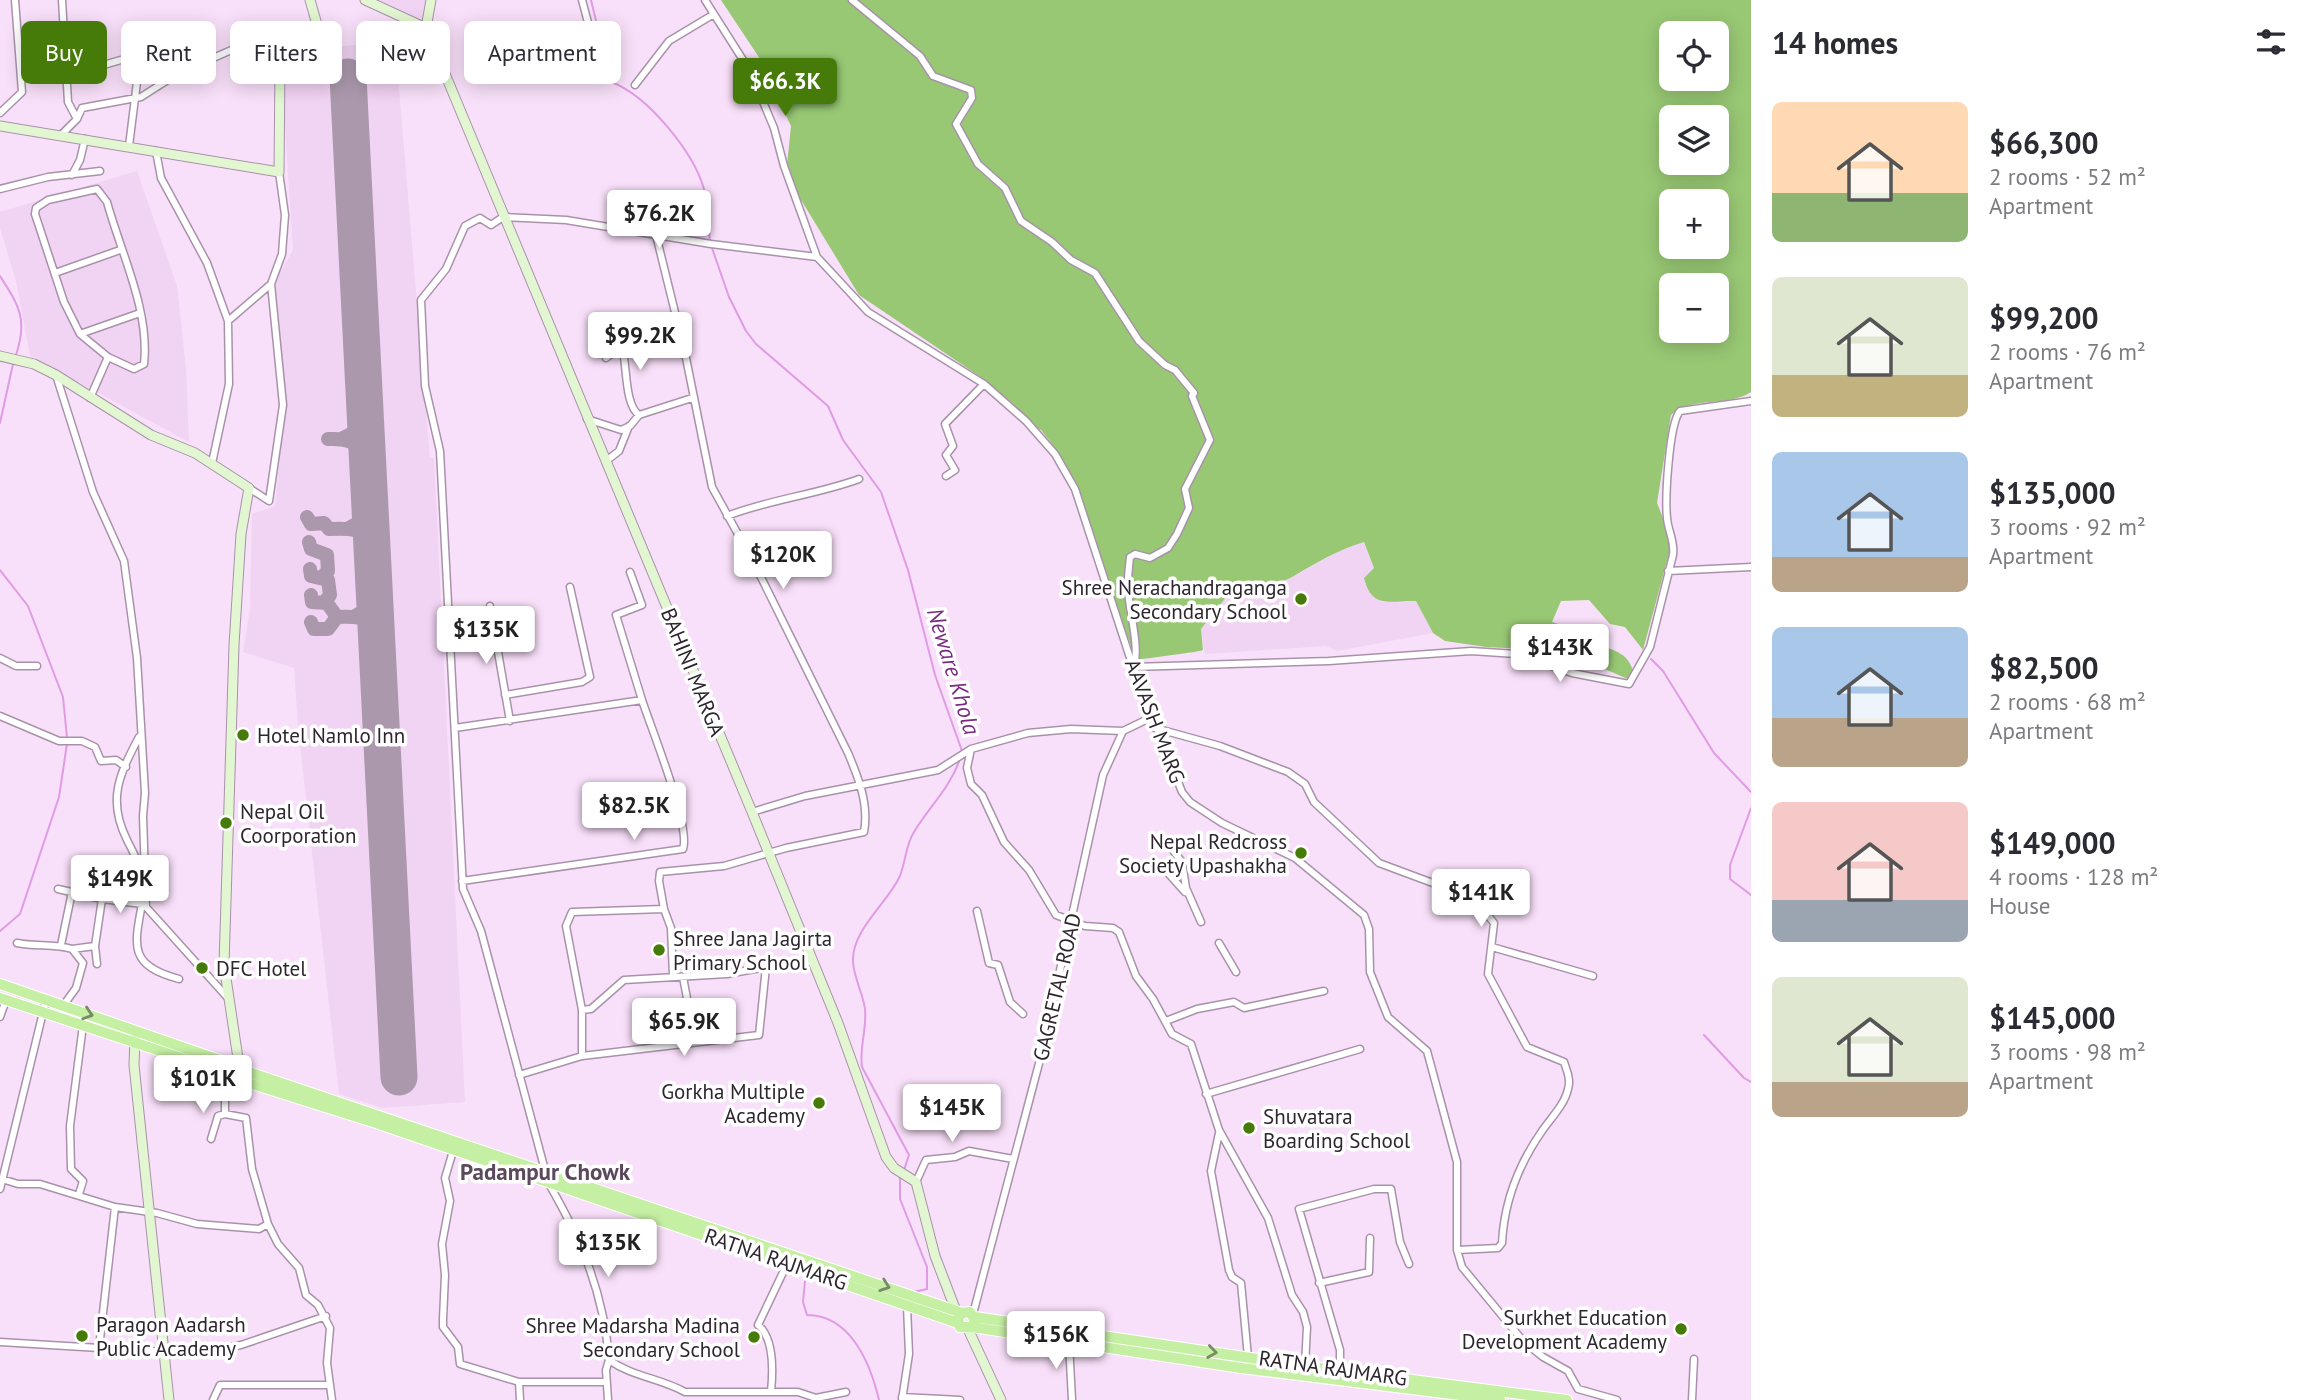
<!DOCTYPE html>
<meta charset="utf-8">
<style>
:root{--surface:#fff;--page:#f2f2f3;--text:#2b2b33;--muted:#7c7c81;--accent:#477b09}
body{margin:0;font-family:"PT Sans",sans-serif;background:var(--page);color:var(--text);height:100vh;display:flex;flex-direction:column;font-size:26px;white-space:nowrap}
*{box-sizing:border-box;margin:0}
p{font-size:23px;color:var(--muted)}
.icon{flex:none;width:38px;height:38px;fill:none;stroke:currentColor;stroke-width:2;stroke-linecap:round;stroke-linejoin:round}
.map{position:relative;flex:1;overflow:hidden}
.details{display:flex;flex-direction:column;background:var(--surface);width:560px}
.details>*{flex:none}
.guide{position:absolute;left:21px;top:21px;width:665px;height:63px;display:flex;gap:14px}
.buttons{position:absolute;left:1659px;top:21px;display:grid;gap:14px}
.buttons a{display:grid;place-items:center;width:70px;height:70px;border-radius:10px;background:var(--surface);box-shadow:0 4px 18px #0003;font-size:35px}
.price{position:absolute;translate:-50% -60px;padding:0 16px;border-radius:7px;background:#fff;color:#222;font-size:23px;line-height:46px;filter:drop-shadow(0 2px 4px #0008)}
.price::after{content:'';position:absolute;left:50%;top:42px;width:21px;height:16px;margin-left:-10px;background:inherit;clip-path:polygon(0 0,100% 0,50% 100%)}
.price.on{background:var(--accent);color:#fff}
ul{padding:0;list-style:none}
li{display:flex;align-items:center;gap:21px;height:175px;padding:0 21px}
li span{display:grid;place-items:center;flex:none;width:196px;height:140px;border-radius:10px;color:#555}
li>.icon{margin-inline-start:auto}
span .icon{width:84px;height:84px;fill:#fffc;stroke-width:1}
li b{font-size:30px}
h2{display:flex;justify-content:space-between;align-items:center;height:84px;padding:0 21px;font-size:30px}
.pill{padding:0 24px;border-radius:10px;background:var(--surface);box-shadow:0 4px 18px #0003;font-size:24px;line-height:63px}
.pill.on{background:var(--accent);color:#fff}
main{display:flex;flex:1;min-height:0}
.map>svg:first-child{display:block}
</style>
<main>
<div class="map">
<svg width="1751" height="1400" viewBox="0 0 1751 1400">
<rect width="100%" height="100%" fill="#f9e0fa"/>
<path fill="#f1d3f3" d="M367,0h63l-7,25z
M395,41l35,417h4l31,644 -82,6 -44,-14 -41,-367 -4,-59 -51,-16 7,-42 2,-96 23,-8 11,-112 -13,-111 20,-33 -13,-198z
M137,171l40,115 9,82 3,74 -159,-86 -14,-75 -16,-53v-16z
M1364,542l10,27 7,33 35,-1 17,32 -96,18 -11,-5 -121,8 -4,-25 33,-42 19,-1 42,-10 51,-29z"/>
<path fill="#98c874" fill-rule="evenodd" d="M721,0h1030v392c-25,16 -57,3 -80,23l-14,88 12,30 2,13 -28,104 -18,-23 -15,-3 -21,-24 -28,1 -9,21c20,7 19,6 36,17 17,11 39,9 45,32l-3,9 -32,-14 -46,-8 -25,-9 -41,-2 -41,-6 -12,-8 -17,-32c-26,-1 -44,9 -52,-23l10,-10 -10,-26c-25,7 -48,21 -70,34 -16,10 -41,10 -60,11l-33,42 2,21c-3,2 -56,8 -67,10l-61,-173 -23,-43 -11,-14 -20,-9 -36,-41 -126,-85 -64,-105 -8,-25 4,-39 -13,-27 -6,-22zM1671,33h46v46h-46zM1671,117h46v46h-46zM1671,201h46v46h-46zM1671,285h46v46h-46z"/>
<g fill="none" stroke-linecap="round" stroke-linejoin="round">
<path stroke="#df9ce4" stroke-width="2" d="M591,0l20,82c36,13 82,69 93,107 6,18 4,35 6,54
M712,248l17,49 17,34 10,13 72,62 15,34 38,52 27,78 27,105 27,76
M0,276c19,30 28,43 16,79
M0,423l13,-59
M0,570l28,36 35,91 4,41
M1651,659l12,12 51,82 37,39
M1751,808l-21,57v14l21,16
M0,931l20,-17 39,-117 8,-53
M1704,1035l40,43 7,4
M904,1170l5,-15 -47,-88c-3,-19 5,-37 3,-58 -2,-15 -11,-31 -12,-47 -2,-31 34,-59 46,-84 7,-15 6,-32 15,-46 15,-25 36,-44 46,-73
M900,1177v22l27,68v22l-13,3
M822,1261l54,18
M805,1281l-2,21 4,13c43,0 63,47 72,85"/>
<path stroke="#ab98ac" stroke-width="14" d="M343,438l14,-7 9,-13
M328,439c21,-1 29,3 40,21
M307,517l4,7 13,-1 5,6c20,-1 36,-2 43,19
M349,528l13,-7 8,-17
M309,542l2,7 16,6 1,16 -6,6
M310,569l1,7 17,4 2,15 -6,8
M311,595l1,7 15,1 10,14c20,-1 32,-1 40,19
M355,616l14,-8 6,-13
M311,622l3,7h14l9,-12"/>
<path stroke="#ab98ac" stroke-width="37" d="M348,77l51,1000"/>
<g stroke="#a892aa" stroke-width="9">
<path id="street" d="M582,0l12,45 -1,14
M705,0l45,71 24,57 10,38 33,91 51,55 116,72 42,37 29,33 20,35 58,178 49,125 8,10 32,21 73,35 69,57 5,14 1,43 18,45 39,34 30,111v88l5,17 61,74 20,16 25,14 10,18 39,11
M852,0l68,56 13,20 38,14 1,8 -16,26 22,40 27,24 16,33 31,21 19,18 24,13 44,68 26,24 10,5 19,23 -2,3 18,44 -25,49 4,19 -12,26 -9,14 -18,10 -15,-4 -5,3c-1,11 -3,23 -2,34 1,18 13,61 5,76l196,-6 142,-10 45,3 56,19 57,11 21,-37 23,-92c2,-14 -5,-24 -6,-37 -2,-20 2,-94 13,-107l71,-10
M66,76l65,-19 7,17 -9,72
M635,85l34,-44 45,-27
M0,113l22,-21 -7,-92
M77,119l5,-11 59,-11 36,-23 77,-34 18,-1
M61,135l16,-16 -9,-17 -6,-102
M156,151l5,27 46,85 21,58 1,63 -17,79
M72,175l8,-15 5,-21
M0,189l48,-12 52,-6
M55,273l65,-23
M228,321l43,-37
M80,334l60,-21
M606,358l12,-9 5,3c4,17 2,53 16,63l53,-17
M56,375l37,117 31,69 13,97 8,135 -2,23 3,91 81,90
M90,398l18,-41 -28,-23 -16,-32 -29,-88 1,-6 12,-8 49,-11 10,13c14,51 43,109 37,162l-10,5 -26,-12
M587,419l34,11 9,-4 9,-11
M606,461l13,-10 10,-25
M946,476l9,-6 -9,-15 7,-9 -8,-22 39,-40
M249,488l20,13 14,-96 -12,-121 11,-30 3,-39 -6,-43
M727,516c43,-17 89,-21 132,-37
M1668,571l83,-4
M490,606l20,115
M0,658l16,8h21
M505,695l77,-13 8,-5 -20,-90
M0,716l59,25h23l13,6 6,14 15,-1 10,7
M455,728l187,-28 -26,-85 26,-10 -12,-33
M1155,728l65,18 68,26 17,12 9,18 65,61 86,32 16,12 13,16 -6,51 39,73 37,15c3,9 7,18 4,27 -3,15 -17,29 -26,42 -23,33 -38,72 -40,112l-4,5 -41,2
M139,737c-20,38 -32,63 -12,103 6,12 14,26 15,40
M971,749l-4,19 4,16 11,11 22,47 25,28 27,45 29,11 28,2 6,4 17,44 17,23 19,35 19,10 28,86 49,88 24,77 11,17 4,15 -2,39
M752,812l53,-16 133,-26 33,-21 57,-16 43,-4 52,2
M1171,848l11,14 4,26 15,34
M1168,873l17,19
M462,881l221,-32c8,-23 -32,-121 -41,-149
M58,889l44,10 -7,47 -23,3 11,14 -7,25 -13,18
M143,898c-8,46 -17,67 36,81
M102,899l40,5
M664,909l7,19 2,48
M977,911l12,52 9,2 12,37 13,12
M17,943c18,4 38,0 55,6
M1219,943l17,29
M61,945l11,-53
M95,946l2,18
M1492,947l101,29
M683,977l6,32 11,6 -1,27
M582,1010l9,-1 33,-29 103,-6 62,-11 24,-1
M0,1017l6,-17
M1166,1021l31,-12 37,-7 10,6 80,-17
M582,1056v-46l-16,-84 6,-14 92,-3 -5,-28 1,-9 64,-6 62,-18 78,-16c5,-27 -5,-53 -16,-79l-93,-188 -43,-78 -27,-134 -29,-118
M519,1075l63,-19 177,-21 7,-68
M230,1077l-5,9v28l21,4 6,51 16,55 10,20 21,24 7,27 12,10 12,23 -3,35 5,37
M1206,1094l154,-45
M1219,1133l-8,38 18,99 3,7 9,6 7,74
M211,1139l7,-23 7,-2
M453,1151l-8,27 5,23 -8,43 3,31 -2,44v8l15,20 2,17 59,18 1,18
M546,1174l-65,-243 -18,-42 -23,-438 -15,-65 -4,-86 25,-31 19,-43 15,-8 11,7 12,-8 63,3 145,24 106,13
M2,1179l16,5h22l75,23 42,6 40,11 62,5 9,-5
M916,1182l10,-22 29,-3 14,-6 44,8
M549,1184c33,57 55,110 60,176l-3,10 2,30
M0,1189l46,-189
M79,1194l4,-13 -12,-12 -1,-43 13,-101
M1319,1283l50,-11 1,-34
M973,1314l69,-262 61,-277 20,-44 29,-14
M0,1342l166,10
M1069,1343l3,57
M99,1348l16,-141
M192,1354l49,-9 85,-29
M609,1360c24,17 51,18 76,32h113l18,6 30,-6
M1340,1369v-19l-41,-141 75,-20h17l9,53 9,22
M519,1382h87
M771,1392c2,-20 3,-54 -13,-67l29,-61
M902,1397l58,3
M213,1400l7,-15h109
M902,1400l7,-46 -2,-48
M1692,1400l2,-41"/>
</g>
<g stroke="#a892aa" stroke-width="11">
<path id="secondary" d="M365,0l61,28
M426,28l326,784 86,211 48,134 8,11 22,14 19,74 21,55
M426,28l5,-28
M0,126l279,46 1,-107 -8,-26 38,-6 6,-12 -6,-21
M0,356l34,8 22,11 95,60 44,18 54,35 -8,46 -7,111 -10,320 15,100
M135,1037l-1,28 35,335
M968,1329l33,71"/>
</g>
<g stroke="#fff" stroke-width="12">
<path id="primary" d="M0,984l228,79 5,-1 6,3 -1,9
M0,998l224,74
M228,1063l-4,9 6,5 146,46 582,200
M240,1069l722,244 8,-1 5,9 -3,6h-12l-2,-8 4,-6
M975,1317l330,49 262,34
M972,1327l269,41 259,32"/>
</g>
<use href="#street" stroke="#fff" stroke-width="6"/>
<use href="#secondary" stroke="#e2f7d1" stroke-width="9"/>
<use href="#primary" stroke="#c5efa3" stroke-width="10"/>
</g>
<defs><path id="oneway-chevron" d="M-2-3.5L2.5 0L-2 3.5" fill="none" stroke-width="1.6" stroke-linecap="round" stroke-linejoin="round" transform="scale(1.75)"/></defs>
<g stroke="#7a8a69">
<use href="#oneway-chevron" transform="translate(88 1014) rotate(18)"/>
<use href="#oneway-chevron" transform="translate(885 1286) rotate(19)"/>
<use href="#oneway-chevron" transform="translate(1212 1352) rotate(8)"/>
</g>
<g fill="#477b09" stroke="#fff" stroke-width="2.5">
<circle cx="1301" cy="599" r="7"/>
<circle cx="243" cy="735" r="7"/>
<circle cx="226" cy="823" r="7"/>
<circle cx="1301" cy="853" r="7"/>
<circle cx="659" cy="950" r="7"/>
<circle cx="202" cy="968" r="7"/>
<circle cx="819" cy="1103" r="7"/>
<circle cx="1249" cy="1128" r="7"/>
<circle cx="1681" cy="1329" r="7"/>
<circle cx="82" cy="1336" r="7"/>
<circle cx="754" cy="1337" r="7"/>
</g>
<g text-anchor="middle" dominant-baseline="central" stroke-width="7" stroke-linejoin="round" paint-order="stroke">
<g font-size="21" fill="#2e252f" stroke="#fff" text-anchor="start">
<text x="1287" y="587" text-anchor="end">Shree Nerachandraganga<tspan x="1287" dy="24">Secondary School</tspan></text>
<text x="257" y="735">Hotel Namlo Inn</text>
<text x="240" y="811">Nepal Oil<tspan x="240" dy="24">Coorporation</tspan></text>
<text x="1287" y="841" text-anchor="end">Nepal Redcross<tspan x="1287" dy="24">Society Upashakha</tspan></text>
<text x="673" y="938">Shree Jana Jagirta<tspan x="673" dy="24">Primary School</tspan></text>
<text x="216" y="968">DFC Hotel</text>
<text x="805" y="1091" text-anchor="end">Gorkha Multiple<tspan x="805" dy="24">Academy</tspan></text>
<text x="1263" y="1116">Shuvatara<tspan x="1263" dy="24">Boarding School</tspan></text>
<text x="1667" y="1317" text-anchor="end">Surkhet Education<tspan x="1667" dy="24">Development Academy</tspan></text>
<text x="96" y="1324">Paragon Aadarsh<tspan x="96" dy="24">Public Academy</tspan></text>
<text x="740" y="1325" text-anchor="end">Shree Madarsha Madina<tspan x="740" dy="24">Secondary School</tspan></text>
</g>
<g font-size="21" fill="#2e252f" stroke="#fff">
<text transform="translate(693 672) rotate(68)">BAHINI MARGA</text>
<text transform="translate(1155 721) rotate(69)">AAVASH MARG</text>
<text transform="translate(1057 987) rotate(-77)">GAGRETAL ROAD</text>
<text transform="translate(776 1259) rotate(19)">RATNA RAJMARG</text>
<text transform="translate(1333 1368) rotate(8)">RATNA RAJMARG</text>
</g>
<g font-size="23" font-style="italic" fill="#782a80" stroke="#fff">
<text transform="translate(954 671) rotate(73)">Neware Khola</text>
</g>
<g font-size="23" font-weight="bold" fill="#5b485d" stroke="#fff">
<text x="545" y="1171">Padampur Chowk</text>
</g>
</g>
</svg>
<div class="buttons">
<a><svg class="icon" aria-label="locate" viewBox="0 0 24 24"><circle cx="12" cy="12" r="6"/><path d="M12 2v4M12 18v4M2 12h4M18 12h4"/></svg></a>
<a><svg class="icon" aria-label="layers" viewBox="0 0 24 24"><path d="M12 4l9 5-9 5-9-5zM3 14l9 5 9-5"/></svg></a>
<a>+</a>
<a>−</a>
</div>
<b class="price on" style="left:785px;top:118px">$66.3K</b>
<b class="price" style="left:659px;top:250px">$76.2K</b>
<b class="price" style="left:640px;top:372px">$99.2K</b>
<b class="price" style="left:783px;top:591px">$120K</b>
<b class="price" style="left:486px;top:666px">$135K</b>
<b class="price" style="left:1560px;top:684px">$143K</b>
<b class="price" style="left:634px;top:842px">$82.5K</b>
<b class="price" style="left:120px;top:915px">$149K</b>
<b class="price" style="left:1481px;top:929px">$141K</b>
<b class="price" style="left:684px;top:1058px">$65.9K</b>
<b class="price" style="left:203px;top:1115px">$101K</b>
<b class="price" style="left:952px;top:1144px">$145K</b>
<b class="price" style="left:608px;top:1279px">$135K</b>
<b class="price" style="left:1056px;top:1371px">$156K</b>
<div class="guide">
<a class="pill on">Buy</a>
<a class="pill">Rent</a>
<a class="pill">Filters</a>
<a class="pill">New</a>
<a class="pill">Apartment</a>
</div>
</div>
<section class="details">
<h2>14 homes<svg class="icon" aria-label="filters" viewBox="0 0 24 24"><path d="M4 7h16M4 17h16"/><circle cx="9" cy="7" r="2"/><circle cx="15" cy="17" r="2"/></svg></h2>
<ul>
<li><span style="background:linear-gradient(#ffd9b3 65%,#8fb573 0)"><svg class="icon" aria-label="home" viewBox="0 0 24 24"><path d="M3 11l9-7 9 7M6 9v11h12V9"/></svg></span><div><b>$66,300</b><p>2 rooms · 52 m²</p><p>Apartment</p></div></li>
<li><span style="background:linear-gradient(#dfe7d0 70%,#c2b280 0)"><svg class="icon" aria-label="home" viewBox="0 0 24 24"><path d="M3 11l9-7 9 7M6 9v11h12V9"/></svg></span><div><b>$99,200</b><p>2 rooms · 76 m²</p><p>Apartment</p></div></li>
<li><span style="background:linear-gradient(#a9c7e8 75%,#b9a48a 0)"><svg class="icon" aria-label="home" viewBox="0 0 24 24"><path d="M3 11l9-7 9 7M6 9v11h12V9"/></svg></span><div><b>$135,000</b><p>3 rooms · 92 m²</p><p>Apartment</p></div></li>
<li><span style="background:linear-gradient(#a9c7e8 65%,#b9a48a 0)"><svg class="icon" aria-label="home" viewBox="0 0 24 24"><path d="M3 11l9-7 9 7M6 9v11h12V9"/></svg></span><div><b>$82,500</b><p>2 rooms · 68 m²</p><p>Apartment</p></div></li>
<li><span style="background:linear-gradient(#f6c9c9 70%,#9aa5b1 0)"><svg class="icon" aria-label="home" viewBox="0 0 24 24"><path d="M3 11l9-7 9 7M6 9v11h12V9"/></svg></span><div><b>$149,000</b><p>4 rooms · 128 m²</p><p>House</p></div></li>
<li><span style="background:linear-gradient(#dfe7d0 75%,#b9a48a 0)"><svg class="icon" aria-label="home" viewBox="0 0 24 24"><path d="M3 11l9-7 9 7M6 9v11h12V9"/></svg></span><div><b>$145,000</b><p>3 rooms · 98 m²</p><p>Apartment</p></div></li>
</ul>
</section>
</main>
